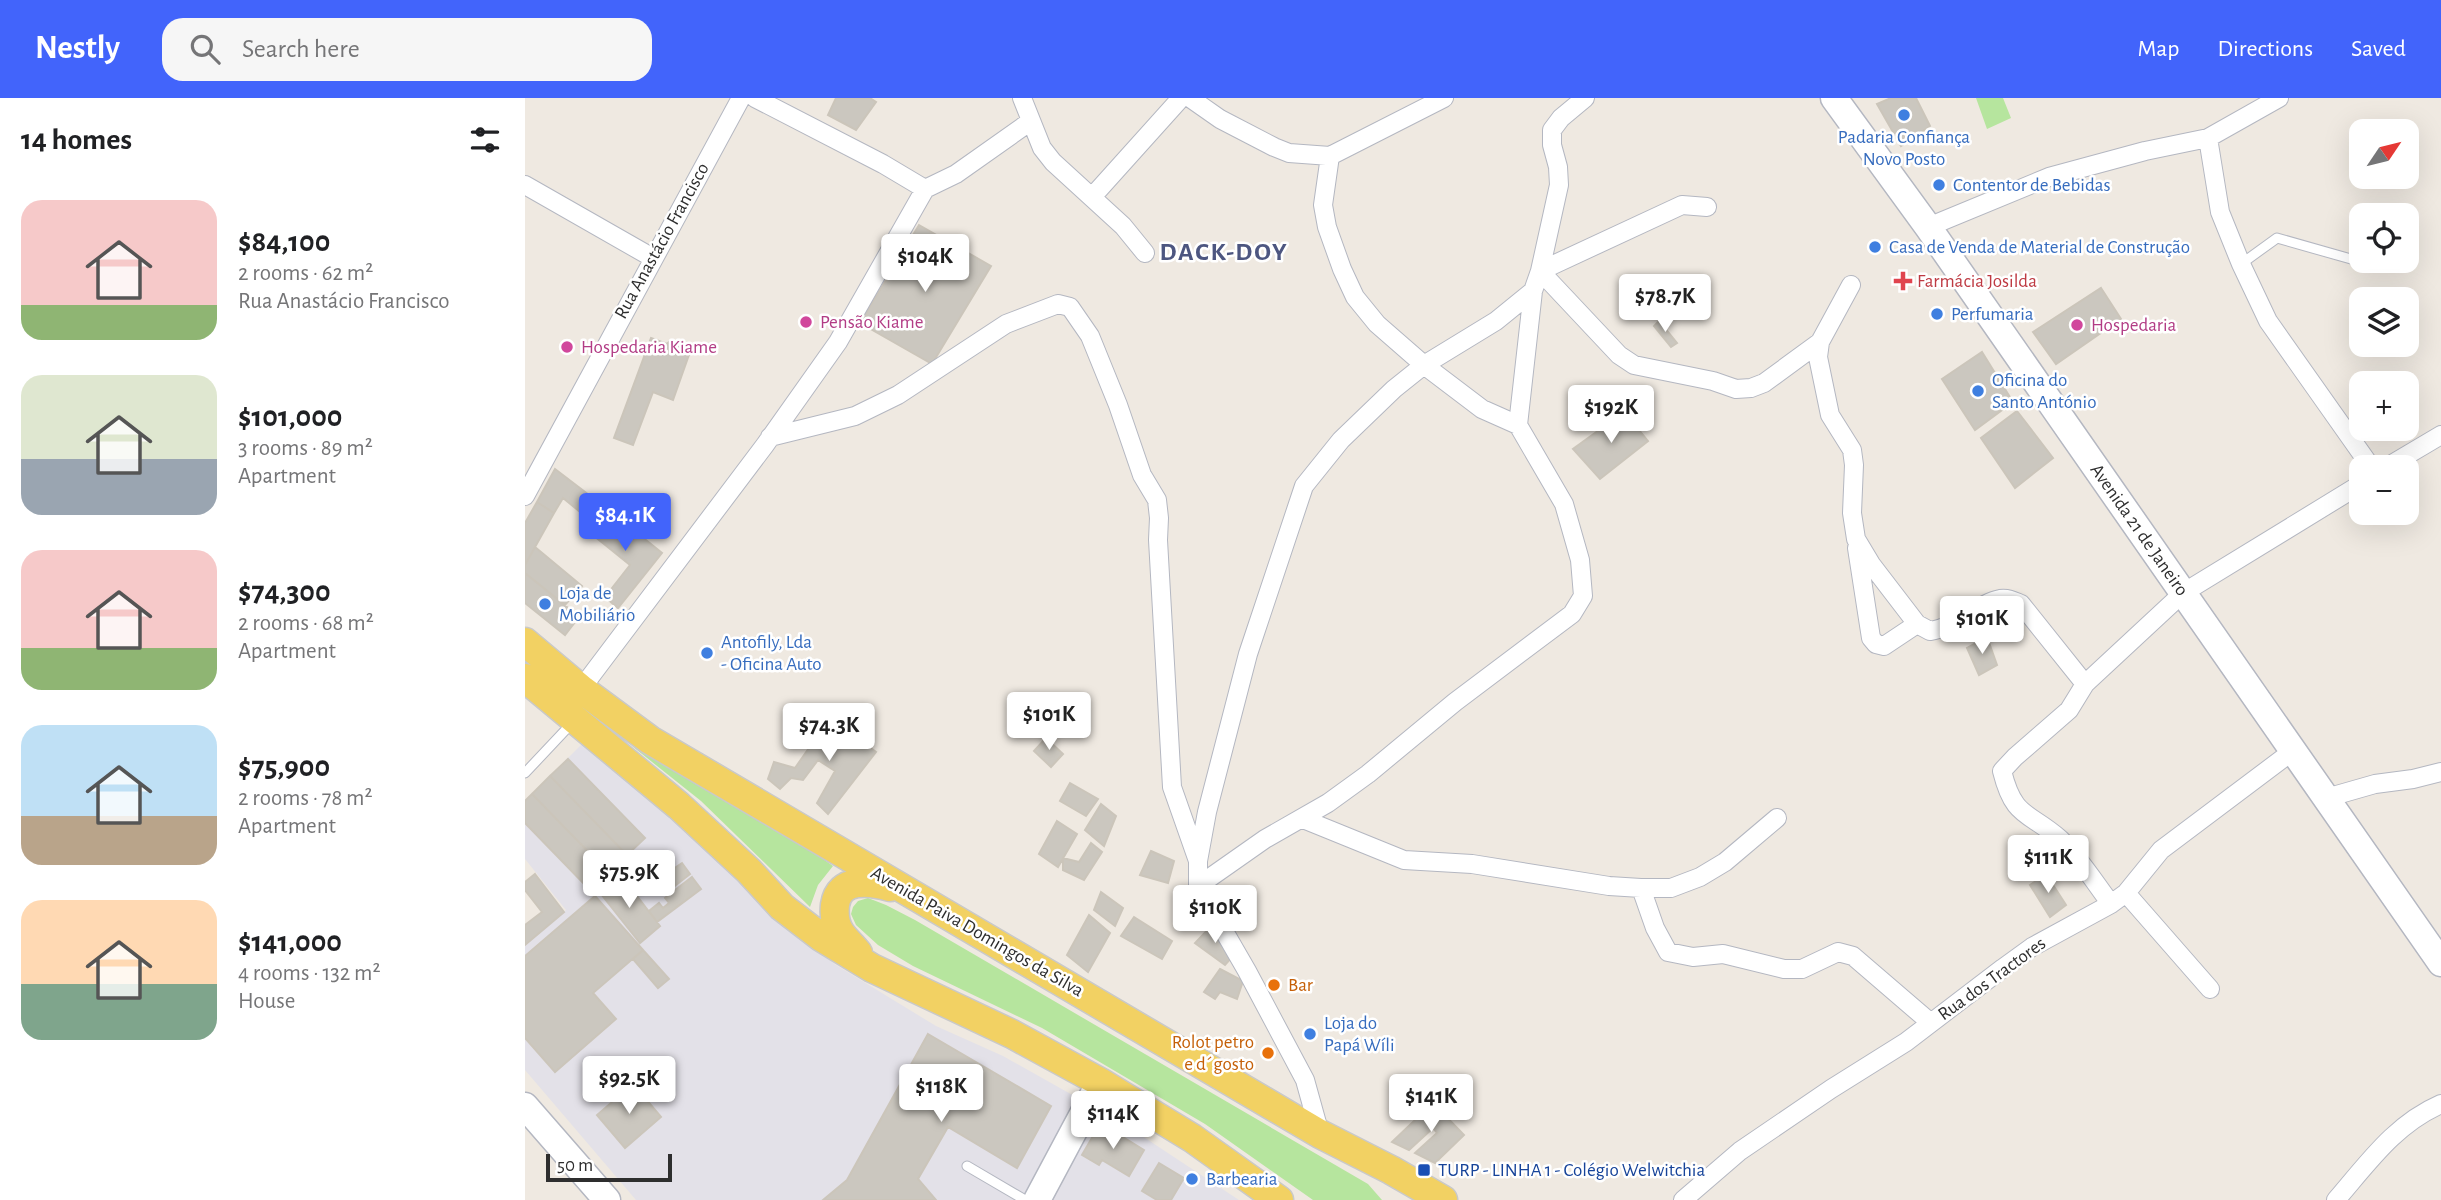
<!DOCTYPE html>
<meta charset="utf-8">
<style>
:root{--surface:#fff;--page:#f6f6f6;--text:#202124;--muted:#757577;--accent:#4264fb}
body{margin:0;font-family:"Alegreya Sans",sans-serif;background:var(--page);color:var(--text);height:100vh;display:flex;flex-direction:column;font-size:26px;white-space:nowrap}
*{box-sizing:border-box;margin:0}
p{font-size:23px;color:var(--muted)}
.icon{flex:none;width:38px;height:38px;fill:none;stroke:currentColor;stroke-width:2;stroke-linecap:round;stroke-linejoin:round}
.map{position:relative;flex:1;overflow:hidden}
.drawer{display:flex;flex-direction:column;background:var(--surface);width:525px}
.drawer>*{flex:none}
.needle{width:46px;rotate:55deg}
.fabs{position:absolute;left:1824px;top:21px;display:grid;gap:14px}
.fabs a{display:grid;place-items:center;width:70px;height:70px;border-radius:14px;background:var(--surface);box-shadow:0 7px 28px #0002;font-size:35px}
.scale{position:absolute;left:21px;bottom:18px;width:126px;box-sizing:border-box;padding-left:7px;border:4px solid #2e2e2e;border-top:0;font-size:19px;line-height:24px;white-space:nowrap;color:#2e2e2e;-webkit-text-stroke:5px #fff;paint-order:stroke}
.price{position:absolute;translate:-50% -60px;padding:0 16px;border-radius:7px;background:#fff;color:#222;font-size:23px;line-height:46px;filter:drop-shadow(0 2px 4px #0008)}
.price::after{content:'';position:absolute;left:50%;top:42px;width:21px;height:16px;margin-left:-10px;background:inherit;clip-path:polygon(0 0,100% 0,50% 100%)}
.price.current{background:var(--accent);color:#fff}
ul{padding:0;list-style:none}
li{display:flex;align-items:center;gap:21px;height:175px;padding:0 21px}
li span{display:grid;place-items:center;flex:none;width:196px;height:140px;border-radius:21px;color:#555}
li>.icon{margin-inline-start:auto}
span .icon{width:84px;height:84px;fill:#fffc;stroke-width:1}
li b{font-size:30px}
h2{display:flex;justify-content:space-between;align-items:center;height:84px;padding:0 21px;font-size:30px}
header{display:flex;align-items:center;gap:42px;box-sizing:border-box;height:98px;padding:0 35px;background:var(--accent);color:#fff}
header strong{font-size:33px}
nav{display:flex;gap:38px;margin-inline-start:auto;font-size:24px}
.search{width:490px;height:63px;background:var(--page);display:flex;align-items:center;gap:18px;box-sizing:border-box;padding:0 24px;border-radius:21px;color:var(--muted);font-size:26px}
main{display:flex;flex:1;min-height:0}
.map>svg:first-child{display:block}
</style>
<header>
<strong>Nestly</strong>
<div class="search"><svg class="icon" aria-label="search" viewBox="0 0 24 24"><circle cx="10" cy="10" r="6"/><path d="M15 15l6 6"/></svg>Search here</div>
<nav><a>Map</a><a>Directions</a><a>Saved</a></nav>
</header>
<main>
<section class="drawer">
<h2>14 homes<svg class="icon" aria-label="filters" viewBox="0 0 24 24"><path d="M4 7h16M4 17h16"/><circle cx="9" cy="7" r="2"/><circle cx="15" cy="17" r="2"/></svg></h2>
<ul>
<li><span style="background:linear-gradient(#f6c9c9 75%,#8fb573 0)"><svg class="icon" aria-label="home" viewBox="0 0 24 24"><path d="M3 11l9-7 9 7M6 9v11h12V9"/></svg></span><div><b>$84,100</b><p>2 rooms · 62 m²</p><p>Rua Anastácio Francisco</p></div></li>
<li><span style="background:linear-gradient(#dfe7d0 60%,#9aa5b1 0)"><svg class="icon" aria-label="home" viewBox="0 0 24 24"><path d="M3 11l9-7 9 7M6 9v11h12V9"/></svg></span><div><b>$101,000</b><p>3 rooms · 89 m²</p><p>Apartment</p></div></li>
<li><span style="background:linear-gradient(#f6c9c9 70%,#8fb573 0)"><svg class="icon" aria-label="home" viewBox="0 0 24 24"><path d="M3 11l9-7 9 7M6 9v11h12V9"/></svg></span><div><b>$74,300</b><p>2 rooms · 68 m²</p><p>Apartment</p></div></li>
<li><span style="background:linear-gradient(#bfe0f5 65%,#b9a48a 0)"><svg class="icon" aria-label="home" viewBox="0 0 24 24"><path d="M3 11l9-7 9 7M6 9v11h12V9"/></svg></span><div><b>$75,900</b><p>2 rooms · 78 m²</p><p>Apartment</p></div></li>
<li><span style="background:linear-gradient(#ffd9b3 60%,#7fa58c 0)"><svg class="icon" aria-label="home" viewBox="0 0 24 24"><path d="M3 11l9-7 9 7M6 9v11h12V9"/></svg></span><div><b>$141,000</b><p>4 rooms · 132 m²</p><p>House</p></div></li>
</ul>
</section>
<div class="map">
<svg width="1916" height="1102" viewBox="0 0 1916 1102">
<rect width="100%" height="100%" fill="#efe9e1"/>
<path fill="#e3e1e8" d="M57,646l121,100 71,74 62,47 100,61 67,30 121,68 115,76h-603l-111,-130v-124l41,-36 -41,-51v-58z"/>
<path fill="#b6e59e" d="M1451,0h27l8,20 -24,11z
M107,648l174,101 27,19 -15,19 -8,22 -109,-106z
M343,800l18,7 29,15 453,264 14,16h-69l-108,-76 -163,-96 -129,-62 -35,-21 -22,-20 -5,-11 2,-7 5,-6z"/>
<path fill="#cbc7bf" stroke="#cbc5ba" stroke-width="2" d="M311,0h34l6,4 -20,28 -28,-15z
M1366,0h25l14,28 -29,20 -24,-42z
M394,127l72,41 -59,98 -72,-41z
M1576,190l20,31 -65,45 -23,-32z
M1134,223l18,22 -6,4 -17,-21z
M126,240l16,6 3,-3 21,8 -18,51 -20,-8 -20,53 -19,-7z
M1457,254l31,50 -38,28 -33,-51z
M1492,313l36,47 -38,30 -34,-50z
M1099,314l24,29 -48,38 -27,-30z
M30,371l47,36 -12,15 -27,-22 -9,15 -17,-11z
M12,404l17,11 -29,52v-42z
M81,410l56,45 -44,55 -13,-11 25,-32 -42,-34z
M10,449l47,39 -17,19 -40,-32v-8z
M0,475l54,44 -14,18 -40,-32z
M1462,539l10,28 -18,10 -12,-27z
M305,620l46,34 -48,62 -11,-11 18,-32 -17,-11 -15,20 -12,-2 -11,11 -12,-10 6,-17 21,6z
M521,640l17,16 -12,13 -17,-16z
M43,661l77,79 -18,17 -77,-79z
M25,678l77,79 -18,18 -77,-79z
M545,685l28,16 -12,17 -26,-15z
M7,696l77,79 -18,18 -66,-68v-22z
M576,706l15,12 -12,30 -19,-16z
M532,723l20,13 -19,33 -19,-13z
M566,745l11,9 -18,28 -21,-10v-12l16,4z
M626,753l23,10 -6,22 -28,-8z
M103,763l8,11 -18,13 -5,-8 -7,5 -2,-3z
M157,765l8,11 -18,14 -9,-12z
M10,776l29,38 -39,33v-20l17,-13 -17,-22v-8z
M1521,776l20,31 -16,12 -20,-32z
M88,779l11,15 6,-5 30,39 -20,17 -43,-54z
M167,779l9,12 -44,33 -8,-11 10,-8 4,5 6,-5 -4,-5z
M576,794l22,16 -8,18 -21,-16z
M70,798l48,54 -50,43 23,26 -61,53 -30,-34v-82z
M564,817l21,18 -22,39 -21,-17z
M609,819l38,24 -10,18 -41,-23z
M688,826l21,31 -9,10 -30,-22z
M118,852l26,29 -11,9 -25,-29z
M695,871l23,12 -6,18 -17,-7 -5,7 -11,-7z
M403,936l123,72 -34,62 -69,-41 -30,52 18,21h-113l24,-20z
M108,986l28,33 -36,31 -28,-33z
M908,1005l31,32 -29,28 -20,-10 22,-20 -4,-5 -24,22 -17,-8z
M580,1032l8,1 31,19 -15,26 -27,-16 -3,5 -17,-10 11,-19 5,-5z
M634,1065l25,15 -13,22h-14l-15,-9z"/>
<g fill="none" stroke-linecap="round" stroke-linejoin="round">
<g stroke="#b4b7c1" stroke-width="11">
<path id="lane" d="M1716,166l36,-26 74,21 10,-2
M0,675l48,-51
M442,1068l58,34"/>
</g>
<g stroke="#b4b7c1" stroke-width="20">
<path id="street" d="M497,0l20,50 11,14 70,64 22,27
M665,0l30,21 54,28 15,6 41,3 114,-58
M1683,40l12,74 21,52 27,57 103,146
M805,58l-7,49 4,22 15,42 13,28 22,27 47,41 58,44 36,16
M0,87l128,73
M400,91l31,-15 75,-53
M567,99l89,-99
M1182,109l-25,-2 -142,66 79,84 15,10 79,16 23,8 15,-1 13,-5 56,-41
M1403,129l121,-50 96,-26 63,-13 71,-40
M1326,187l-31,57 -2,15 12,58 22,35 2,15 -2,48 4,26 15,25 46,60 13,7c27,-4 49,-28 70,-32 9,-1 14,2 21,5l64,80
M245,339l85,-21 43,-21 108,-71 52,-20 12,3 20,29 28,69 24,70 15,25 2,18 -1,22 14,247 26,74
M1862,369l54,-32
M0,398l216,-398
M1332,450l14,90 5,6 8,2 33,-22
M56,591l184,-244 73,-103 87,-153 -42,-25 -128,-66
M1801,700l49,-14 38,-5 28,-7
M778,721l101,41 68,4 137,22 32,2h30l29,-11 25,-15 52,-44
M673,788l67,-47 63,-36 40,-29 87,-72 117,-88 11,-18 -3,-36 -16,-56 -46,-79 15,-134
M1116,790l14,40 13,24 25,5 30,-3 61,15h18l36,-17 15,4 78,67
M1601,795l84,96
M1586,806c-16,-21 -32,-47 -51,-65 -32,-28 -46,-20 -58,-68l13,-14 54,-47 16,-26 98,-91 178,-109
M795,1036l-15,-54 -58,-109 -49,-85v-25l9,-49 41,-158 56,-168 37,-46 53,-51 30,-24 72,-44 37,-30 7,-20 19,-86 -1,-18 -6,-22v-15l9,-12 24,-20
M1158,1102l57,-49 91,-62 75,-47 97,-74 29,-21 79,-43 15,-11 35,-43 133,-100
M1811,1102c32,-37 59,-76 105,-96"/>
</g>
<g stroke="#b4b7c1" stroke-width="29">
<path id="secondary" d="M1309,0l94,129 513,736
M0,1008l82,94
M512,1102l63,-118"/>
</g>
<g stroke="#c9c9c9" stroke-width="31">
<path id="primary" d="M0,544l56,47 69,51 670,394 71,36 52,30
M0,580l154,128 70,65 33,36 39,30 51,31 140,66 88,48 92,56 87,62
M333,855c-5,-7 -13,-13 -18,-21 -5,-8 -6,-18 -5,-27 4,-28 35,-24 55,-18"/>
</g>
<use href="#lane" stroke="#fff" stroke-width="9"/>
<use href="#street" stroke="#fff" stroke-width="18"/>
<use href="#secondary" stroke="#fff" stroke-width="26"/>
<use href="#primary" stroke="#f2d163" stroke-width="28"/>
</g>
<g fill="#3f7fe0" stroke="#fff" stroke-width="2.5">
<circle cx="1379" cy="17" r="7"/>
<circle cx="1414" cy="87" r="7"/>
<circle cx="1350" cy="149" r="7"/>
<circle cx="1412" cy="216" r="7"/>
<circle cx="1453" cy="293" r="7"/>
<circle cx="20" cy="506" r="7"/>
<circle cx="182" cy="555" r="7"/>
<circle cx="785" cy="936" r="7"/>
<circle cx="667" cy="1081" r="7"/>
</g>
<path fill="#e0444e" stroke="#fff" stroke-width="2.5" d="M1374.5 172.5h7v7h7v7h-7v7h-7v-7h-7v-7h7z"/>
<g fill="#d1479c" stroke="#fff" stroke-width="2.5">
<circle cx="281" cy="224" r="7"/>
<circle cx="1552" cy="227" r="7"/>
<circle cx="42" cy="249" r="7"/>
</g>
<g fill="#e8710a" stroke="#fff" stroke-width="2.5">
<circle cx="749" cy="887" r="7"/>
<circle cx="743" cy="955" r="7"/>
</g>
<rect fill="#1a4fb4" stroke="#fff" stroke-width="2.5" x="892" y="1065" width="14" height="14" rx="3.5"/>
<g text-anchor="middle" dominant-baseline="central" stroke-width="5" stroke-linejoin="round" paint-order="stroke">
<g font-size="19" fill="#366cbe" stroke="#fff" text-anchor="start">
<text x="1379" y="39" text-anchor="middle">Padaria Confiança<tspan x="1379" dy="22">Novo Posto</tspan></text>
<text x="1428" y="87">Contentor de Bebidas</text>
<text x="1364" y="149">Casa de Venda de Material de Construção</text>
<text x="1426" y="216">Perfumaria</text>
<text x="1467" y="282">Oficina do<tspan x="1467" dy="22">Santo António</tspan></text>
<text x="34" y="495">Loja de<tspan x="34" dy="22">Mobiliário</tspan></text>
<text x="196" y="544">Antofily, Lda<tspan x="196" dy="22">- Oficina Auto</tspan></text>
<text x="799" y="925">Loja do<tspan x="799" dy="22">Papá Wíli</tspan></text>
<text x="681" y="1081">Barbearia</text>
</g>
<g font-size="19" fill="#2e2e2e" stroke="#fff">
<text transform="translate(137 143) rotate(-61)">Rua Anastácio Francisco</text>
<text transform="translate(1614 432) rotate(55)">Avenida 21 de Janeiro</text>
<text transform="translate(452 834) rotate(30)">Avenida Paiva Domingos da Silva</text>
<text transform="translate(1467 881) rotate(-36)">Rua dos Tractores</text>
</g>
<g font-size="19" fill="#be3a42" stroke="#fff" text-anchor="start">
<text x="1392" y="183">Farmácia Josilda</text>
</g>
<g font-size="19" fill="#b23c85" stroke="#fff" text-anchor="start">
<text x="295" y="224">Pensão Kiame</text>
<text x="1566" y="227">Hospedaria</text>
<text x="56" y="249">Hospedaria Kiame</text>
</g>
<g font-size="19" fill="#c56008" stroke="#fff" text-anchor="start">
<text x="763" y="887">Bar</text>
<text x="729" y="944" text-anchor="end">Rolot petro<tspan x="729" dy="22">e d´gosto</tspan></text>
</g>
<g font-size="19" fill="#164399" stroke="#fff" text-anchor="start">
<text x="913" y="1072">TURP - LINHA 1 - Colégio Welwitchia</text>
</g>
<g font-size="26" font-weight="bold" letter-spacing="2" fill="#4d5680" stroke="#fff">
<text x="699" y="154">DACK-DOY</text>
</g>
</g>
</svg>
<div class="fabs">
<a><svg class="needle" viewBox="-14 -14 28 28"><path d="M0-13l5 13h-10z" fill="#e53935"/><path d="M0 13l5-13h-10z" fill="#757577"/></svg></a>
<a><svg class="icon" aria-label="locate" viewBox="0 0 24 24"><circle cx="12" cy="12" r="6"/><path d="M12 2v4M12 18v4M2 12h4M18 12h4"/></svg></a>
<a><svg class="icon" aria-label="layers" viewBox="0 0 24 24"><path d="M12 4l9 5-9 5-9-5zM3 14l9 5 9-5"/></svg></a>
<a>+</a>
<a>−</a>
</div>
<div class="scale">50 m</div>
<b class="price" style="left:400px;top:196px">$104K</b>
<b class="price" style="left:1140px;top:236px">$78.7K</b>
<b class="price" style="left:1086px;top:347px">$192K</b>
<b class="price current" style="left:100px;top:455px">$84.1K</b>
<b class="price" style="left:1457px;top:558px">$101K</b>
<b class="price" style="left:524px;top:654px">$101K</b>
<b class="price" style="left:304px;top:665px">$74.3K</b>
<b class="price" style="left:1523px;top:797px">$111K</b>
<b class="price" style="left:104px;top:812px">$75.9K</b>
<b class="price" style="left:690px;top:847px">$110K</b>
<b class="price" style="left:104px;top:1018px">$92.5K</b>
<b class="price" style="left:416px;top:1026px">$118K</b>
<b class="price" style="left:906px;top:1036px">$141K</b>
<b class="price" style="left:588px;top:1053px">$114K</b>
</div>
</main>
